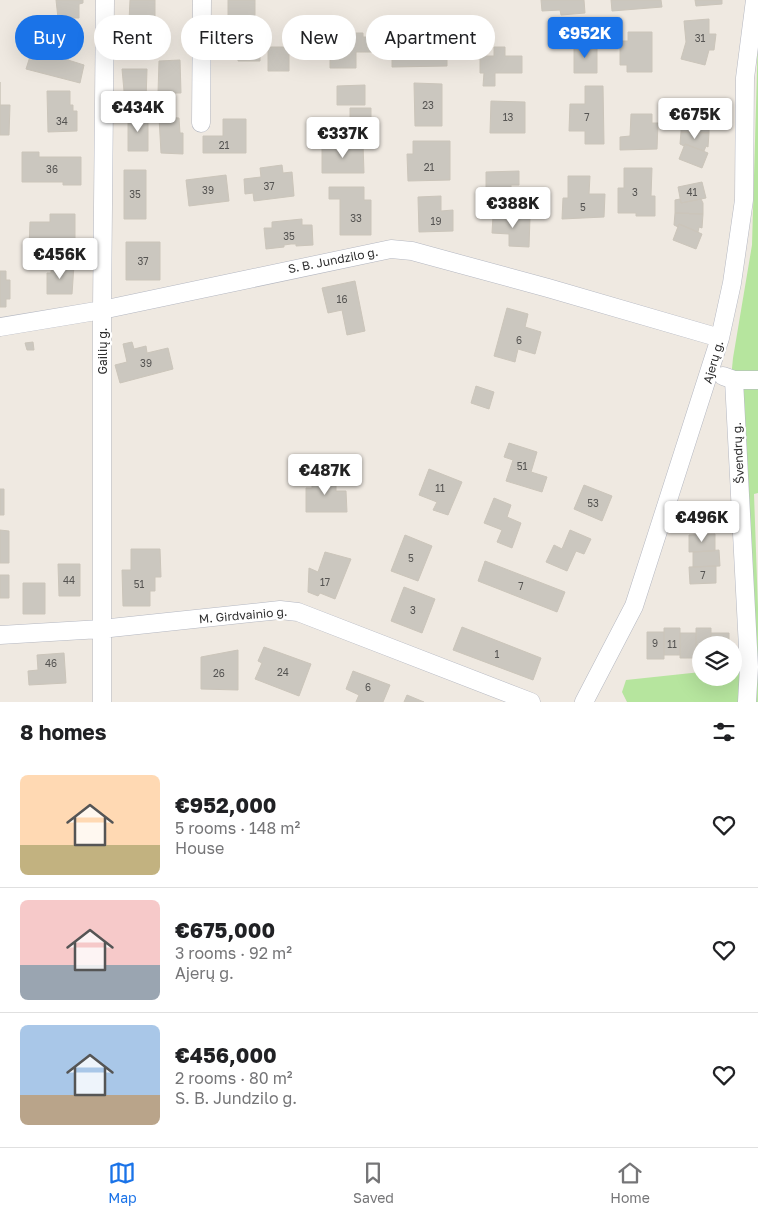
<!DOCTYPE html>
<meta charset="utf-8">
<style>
:root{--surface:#fff;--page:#f6f6f6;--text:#202124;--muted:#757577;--line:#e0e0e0;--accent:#1a73e8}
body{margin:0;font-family:"Golos Text",sans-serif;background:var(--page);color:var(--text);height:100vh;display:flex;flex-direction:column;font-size:19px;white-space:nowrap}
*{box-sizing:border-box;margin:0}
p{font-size:16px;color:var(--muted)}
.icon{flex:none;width:28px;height:28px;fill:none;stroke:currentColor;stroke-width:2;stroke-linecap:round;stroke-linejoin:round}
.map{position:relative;height:702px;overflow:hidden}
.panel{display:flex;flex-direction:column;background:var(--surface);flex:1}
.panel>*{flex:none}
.hud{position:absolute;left:15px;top:15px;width:500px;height:45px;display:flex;gap:10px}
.controls{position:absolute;left:692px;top:636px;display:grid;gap:10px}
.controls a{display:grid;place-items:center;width:50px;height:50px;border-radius:50%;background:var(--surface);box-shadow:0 5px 20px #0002;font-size:25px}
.price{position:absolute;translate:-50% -42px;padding:0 11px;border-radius:5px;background:#fff;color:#222;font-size:16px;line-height:32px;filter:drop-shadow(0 1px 2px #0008)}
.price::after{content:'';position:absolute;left:50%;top:30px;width:15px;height:11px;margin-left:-8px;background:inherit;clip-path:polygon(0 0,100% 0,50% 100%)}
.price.current{background:var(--accent);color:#fff}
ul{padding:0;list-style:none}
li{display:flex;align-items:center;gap:15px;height:125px;padding:0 20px}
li+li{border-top:1px solid var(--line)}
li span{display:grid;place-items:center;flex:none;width:140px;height:100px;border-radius:8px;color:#555}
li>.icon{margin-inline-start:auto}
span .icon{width:60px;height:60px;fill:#fffc;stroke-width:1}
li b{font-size:21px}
h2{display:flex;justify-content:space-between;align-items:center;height:60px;padding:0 20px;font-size:21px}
.tag{padding:0 18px;border-radius:22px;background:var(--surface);box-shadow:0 5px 20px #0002;font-size:18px;line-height:45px}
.tag.current{background:var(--accent);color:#fff}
.dock{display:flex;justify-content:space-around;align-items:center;height:70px;border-top:1px solid var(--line);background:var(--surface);font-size:14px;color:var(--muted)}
.dock a{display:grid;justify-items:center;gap:2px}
.dock .current{color:var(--accent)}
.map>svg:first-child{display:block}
</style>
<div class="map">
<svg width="758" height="702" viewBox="0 0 758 702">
<rect width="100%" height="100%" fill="#efe9e1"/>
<path fill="#b6e59e" d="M758,37v456l-4,1 4,114v94h-131l-5,-10 4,-12 75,-8v6h33v-9l11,-1 -16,-269 4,-41 19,-113z"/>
<path fill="#cbc7bf" stroke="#cbc5ba" d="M56,0h27v3l-4,1v14h-21z
M130,0h25v21h-26z
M228,0h27v17h-27z
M541,0h43l1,13 -24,2 -1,-5 -18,1z
M611,0h50l1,7 -50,4z
M695,0h27v4l-26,2z
M709,19v15h7l-2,16h-5l-4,15 -24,-6 5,-17 -2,-21z
M131,21h24v24h-26z
M628,32h24v40h-25v-7h-7v-24h8z
M338,33h25v4h15l1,15h-23v16h-26v-26l8,-1z
M239,37l21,1v23h-22z
M392,37l55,1v28l-55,1z
M34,44l36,7 -2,9 16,5 -4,18 -54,-14z
M574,45h23v28h-23z
M268,47h21v24h-21z
M494,47h11v9h17v17h-27v13h-12l1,-13h-4v-17h14z
M180,60l1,33h-23l1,-32z
M122,69h25l-1,32 -21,1z
M0,82v23h10l-1,30h-9z
M414,83l28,1v42h-27z
M365,85v20h-28v-19z
M585,86h18l1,58h-19v-13h-16l1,-27h15z
M47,91h23v14h3v6h4v20l-29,1z
M491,101l34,1v31h-35z
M708,101l4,15 -25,6 -4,-16z
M350,108h21v15l-21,1z
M631,114h21v9h6l-1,26 -37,1v-13l10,-1z
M128,115h20v36h-20z
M159,117l20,1 1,15h3v21l-22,-1z
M707,117l2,5v11l-28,-1v-13l5,-1 1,4z
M223,119h23v34h-43v-17h20z
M681,132l28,1 -1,14 -2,-1 -2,5 -19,-7 -1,2 -4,-2z
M413,141h37v39l-42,1 -1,-27h6z
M322,144h41l1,29h-42z
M685,144l23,9 -6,15 -23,-9z
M22,152h17v5h42v28h-18v-3h-41z
M282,165l1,8 9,-1 2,24 -40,5 -1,-8 -8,1 -1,-15 17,-2 -1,-9z
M624,168h28l-1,28h4v20h-19v-3h-18v-25h6z
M124,170h22v49h-22z
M519,171v14h-8v13h-25v-26z
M226,175l3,26 -40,5 -3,-26z
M568,176h22l-1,18h16l-1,23 -42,2 1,-21h5z
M702,182l4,16 -25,5 -3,-16z
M329,187h35v13h7v35h-31v-36h-11z
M441,196v15l12,-1v21l-34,1 -1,-35z
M680,199l1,4 20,-4 2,4v11l-28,-1v-13z
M675,213l28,1 -1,14 -3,-1 -1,5 -19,-8 -1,3 -4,-2z
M50,214h25v34h-46l1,-26h20z
M493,216l37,1 -1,30 -20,-1v-12l-17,-1z
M302,219v6h10l1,20 -17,1v-2h-5l-7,1v2l-18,2 -2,-21h8v-6z
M679,224l23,10 -6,15 -23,-9z
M126,242h34v38h-34z
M51,265h23l-2,29h-25v-21h4z
M0,271h6v9h4v19h-4v8h-6z
M355,281l10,50 -18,4 -5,-25 -14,3 -6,-25z
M507,308l21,6 -3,13 16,5 -6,22 -17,-5 -3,13 -21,-6z
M33,342l1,8h-7l-2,-7z
M132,342l2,7 12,-3 1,7 21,-5 5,21 -53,14 -5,-18 12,-3 -4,-18z
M476,386l18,6 -5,17 -18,-6z
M509,443l28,9 -6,20 16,5 -5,15 -36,-11 7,-21 -9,-3z
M429,469l33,13 -14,33 -15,-5 4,-8 -18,-7z
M312,475h24v16h10l1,21h-41v-24h6z
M584,485l28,11 -10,25 -28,-12z
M0,489h4v26h-4z
M494,498l17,7 -4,12 14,6 -9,25 -15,-6 5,-12 -18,-7z
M0,530l9,1v32h-9z
M570,530l21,9 -7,15 -8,-3 -9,20 -21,-9 8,-17 8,4z
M715,534v17l-26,1v-17z
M405,535l27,11 -14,35 -27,-10z
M131,549h29l1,28h-6v14h-5v15h-27l-1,-36h9z
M719,550l1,16 -27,1v-15z
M325,552l26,7 -16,40 -15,-6 -2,3 -10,-4 1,-24 9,4z
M485,561l80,31 -8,20 -79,-31z
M58,564h22v32h-21z
M716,566v17l-26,1 -1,-17z
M0,575h9v23h-9z
M23,583h22v31h-22z
M404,587l31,12 -13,34 -31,-12z
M462,627l79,31 -8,22 -80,-30z
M664,628h16v27h-16z
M696,628h15v17h-10v9h-5z
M647,632h17v27h-17z
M680,633h16v25h-16z
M711,633h18v12h-18z
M264,647l47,17 -12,32 -44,-17 7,-16 -4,-2z
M238,650v40l-37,-1v-32z
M64,653l2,30 -37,2 -1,-14 10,-1 -1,-15z
M353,671l37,14 -7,17h-27l3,-7 -13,-6z
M407,695l17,7h-20z"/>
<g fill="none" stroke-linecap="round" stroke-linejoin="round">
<g stroke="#b4b7c1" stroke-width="19">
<path id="minor" d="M201,123l1,-123
M0,327l102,-17 289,-61 21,2 136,37 172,50
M723,376l11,4h24
M734,380l15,287 -2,35
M0,635l101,-6 179,-19 18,2 233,90
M102,702v-392l3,-310
M584,702l50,-96 86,-268 12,-55 12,-83 1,-122 10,-78"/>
</g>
<use href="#minor" stroke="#fff" stroke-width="18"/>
</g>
<g text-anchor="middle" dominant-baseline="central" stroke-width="4.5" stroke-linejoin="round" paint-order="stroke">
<g font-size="10" fill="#555452">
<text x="700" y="38">31</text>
<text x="428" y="105">23</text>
<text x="508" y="117">13</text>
<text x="587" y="117">7</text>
<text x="62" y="121">34</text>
<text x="224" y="145">21</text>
<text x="429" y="167">21</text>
<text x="52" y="169">36</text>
<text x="269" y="186">37</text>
<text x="208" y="190">39</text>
<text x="635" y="192">3</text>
<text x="692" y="192">41</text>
<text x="135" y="194">35</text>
<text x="583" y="207">5</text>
<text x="356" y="218">33</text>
<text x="436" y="221">19</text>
<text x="289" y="236">35</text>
<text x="143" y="261">37</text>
<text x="342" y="299">16</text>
<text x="519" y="340">6</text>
<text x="146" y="363">39</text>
<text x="522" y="466">51</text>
<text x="440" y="488">11</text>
<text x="593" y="503">53</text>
<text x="411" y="558">5</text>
<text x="703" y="575">7</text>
<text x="69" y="580">44</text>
<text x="325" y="582">17</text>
<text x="139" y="584">51</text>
<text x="521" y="586">7</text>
<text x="413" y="610">3</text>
<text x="655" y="643">9</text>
<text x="672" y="644">11</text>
<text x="497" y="654">1</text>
<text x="51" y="663">46</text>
<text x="283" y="672">24</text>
<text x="219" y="673">26</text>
<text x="368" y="687">6</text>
</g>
<g font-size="12" fill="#2e2e2e" stroke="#fff">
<text transform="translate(333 260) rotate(-11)">S. B. Jundzilo g.</text>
<text transform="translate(102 351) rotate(-90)">Gailių g.</text>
<text transform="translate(713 362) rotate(-74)">Ajerų g.</text>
<text transform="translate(738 453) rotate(-93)">Švendrų g.</text>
<text transform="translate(243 615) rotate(-5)">M. Girdvainio g.</text>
</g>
</g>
</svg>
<div class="controls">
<a><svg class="icon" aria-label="layers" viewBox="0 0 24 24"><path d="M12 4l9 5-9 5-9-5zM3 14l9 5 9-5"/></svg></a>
</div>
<b class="price current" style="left:585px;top:59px">€952K</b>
<b class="price" style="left:138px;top:133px">€434K</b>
<b class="price" style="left:695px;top:140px">€675K</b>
<b class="price" style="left:343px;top:159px">€337K</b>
<b class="price" style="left:513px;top:229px">€388K</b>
<b class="price" style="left:60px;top:280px">€456K</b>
<b class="price" style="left:325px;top:496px">€487K</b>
<b class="price" style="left:702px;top:543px">€496K</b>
<div class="hud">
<a class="tag current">Buy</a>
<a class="tag">Rent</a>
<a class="tag">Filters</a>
<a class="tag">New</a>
<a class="tag">Apartment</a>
</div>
</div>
<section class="panel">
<h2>8 homes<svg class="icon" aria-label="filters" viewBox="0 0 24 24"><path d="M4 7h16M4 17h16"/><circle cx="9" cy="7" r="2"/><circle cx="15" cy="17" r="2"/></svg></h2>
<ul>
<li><span style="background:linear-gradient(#ffd9b3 70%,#c2b280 0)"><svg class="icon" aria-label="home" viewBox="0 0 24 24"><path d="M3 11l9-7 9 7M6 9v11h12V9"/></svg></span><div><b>€952,000</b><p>5 rooms · 148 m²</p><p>House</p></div><svg class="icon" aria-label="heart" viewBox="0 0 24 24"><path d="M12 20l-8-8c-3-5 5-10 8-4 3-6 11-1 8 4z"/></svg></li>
<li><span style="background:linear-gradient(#f6c9c9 65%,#9aa5b1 0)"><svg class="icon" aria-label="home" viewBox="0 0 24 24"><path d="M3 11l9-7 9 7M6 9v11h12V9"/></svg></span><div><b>€675,000</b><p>3 rooms · 92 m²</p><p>Ajerų g.</p></div><svg class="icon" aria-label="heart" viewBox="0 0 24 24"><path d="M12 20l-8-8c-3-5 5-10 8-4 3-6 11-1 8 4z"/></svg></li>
<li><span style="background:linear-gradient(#a9c7e8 70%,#b9a48a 0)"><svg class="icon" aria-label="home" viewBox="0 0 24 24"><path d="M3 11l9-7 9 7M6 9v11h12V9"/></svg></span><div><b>€456,000</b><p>2 rooms · 80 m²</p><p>S. B. Jundzilo g.</p></div><svg class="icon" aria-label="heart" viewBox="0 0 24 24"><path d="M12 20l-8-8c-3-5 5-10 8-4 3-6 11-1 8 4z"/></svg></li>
</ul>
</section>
<nav class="dock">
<a class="current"><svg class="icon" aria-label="map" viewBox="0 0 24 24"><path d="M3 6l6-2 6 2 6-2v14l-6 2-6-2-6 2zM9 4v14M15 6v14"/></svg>Map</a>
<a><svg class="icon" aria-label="saved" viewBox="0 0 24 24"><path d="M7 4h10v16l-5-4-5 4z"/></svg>Saved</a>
<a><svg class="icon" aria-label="home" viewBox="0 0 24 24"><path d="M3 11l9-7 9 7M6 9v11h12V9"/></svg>Home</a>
</nav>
